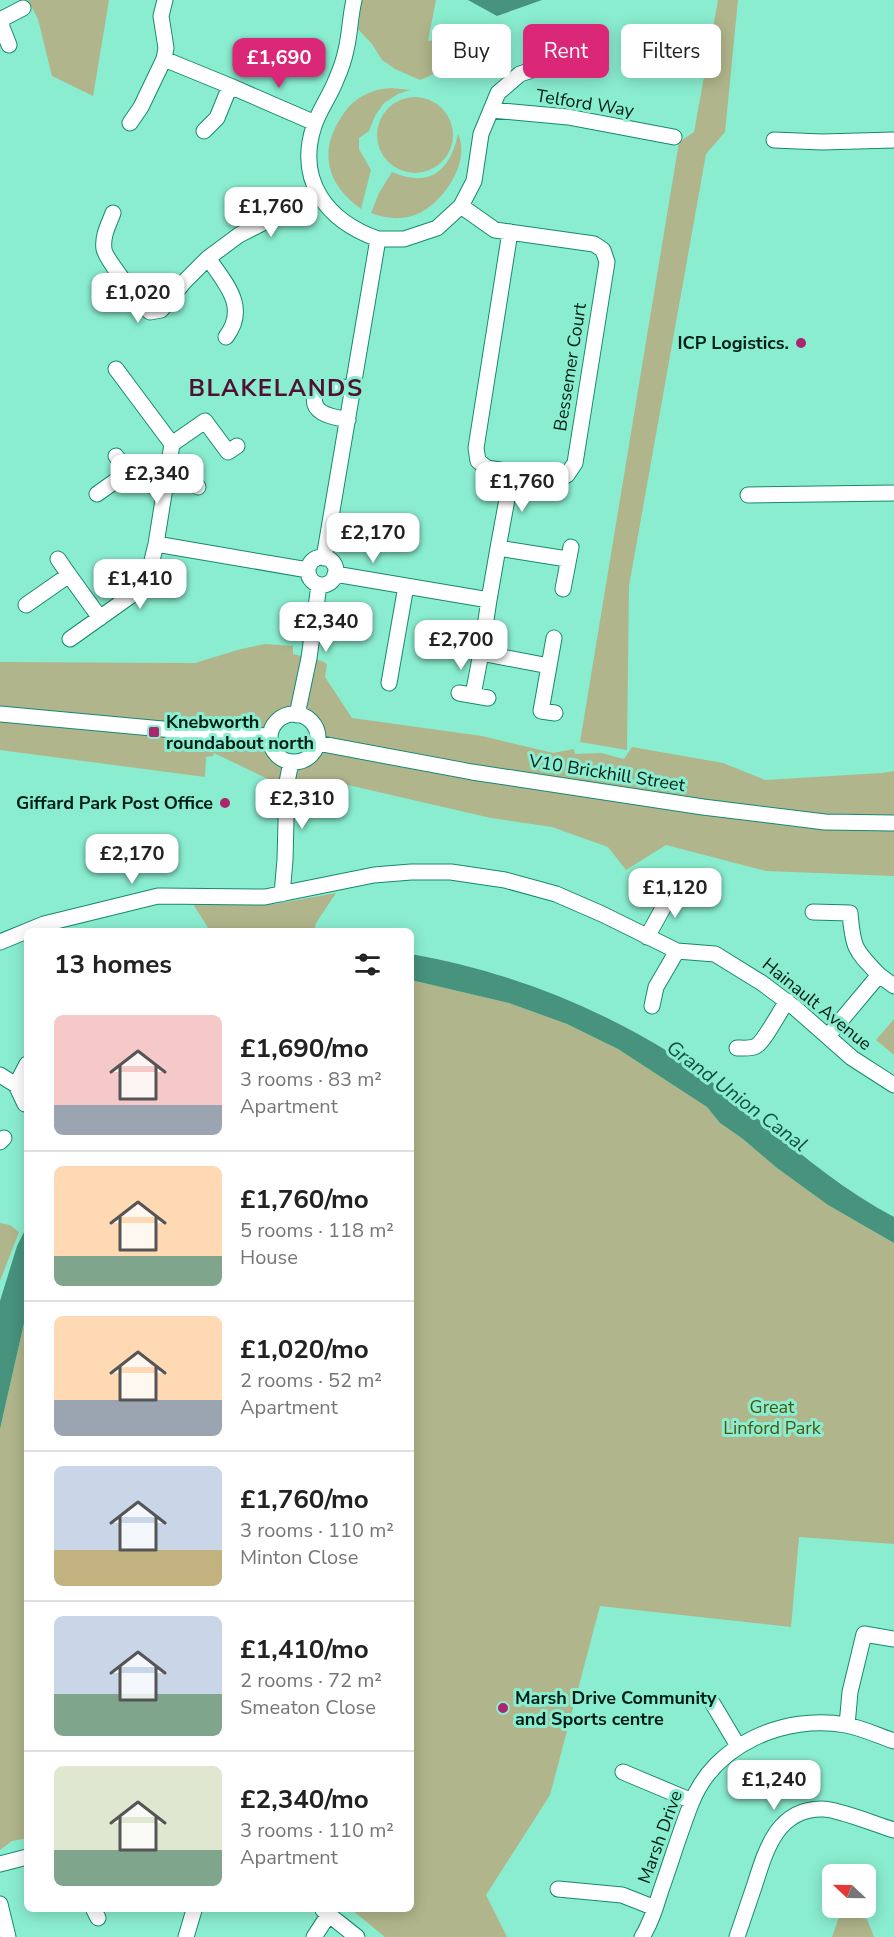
<!DOCTYPE html>
<meta charset="utf-8">
<style>
:root{--surface:#fff;--page:#f2f2f2;--text:#222;--muted:#767676;--line:#e0e0e0;--accent:#db2777}
body{margin:0;font-family:"Nunito Sans",sans-serif;background:var(--page);color:var(--text);height:100vh;display:flex;flex-direction:column;font-size:22px;white-space:nowrap}
*{box-sizing:border-box;margin:0}
p{font-size:20px;color:var(--muted)}
.icon{flex:none;width:33px;height:33px;fill:none;stroke:currentColor;stroke-width:2;stroke-linecap:round;stroke-linejoin:round}
.map{position:relative;flex:1;overflow:hidden}
.drawer{position:absolute;left:24px;top:928px;width:390px;height:984px;display:flex;flex-direction:column;background:var(--surface);border-radius:9px;box-shadow:0 3px 15px #0003}
.drawer>*{flex:none}
.top-card{position:absolute;left:432px;top:24px;width:372px;height:54px;display:flex;gap:12px}
.needle{width:39px;rotate:292deg}
.buttons{position:absolute;left:822px;top:1864px;display:grid;gap:12px}
.buttons a{display:grid;place-items:center;width:54px;height:54px;border-radius:9px;background:var(--surface);box-shadow:0 3px 15px #0003;font-size:30px}
.price{position:absolute;translate:-50% -51px;padding:0 14px;border-radius:12px;background:#fff;color:#222;font-size:20px;line-height:39px;filter:drop-shadow(0 2px 3px #0008)}
.price::after{content:'';position:absolute;left:50%;top:36px;width:18px;height:14px;margin-left:-9px;background:inherit;clip-path:polygon(0 0,100% 0,50% 100%)}
.price.active{background:var(--accent);color:#fff}
ul{padding:0;list-style:none}
li{display:flex;align-items:center;gap:18px;height:150px;padding:0 30px}
li+li{border-top:2px solid var(--line)}
li span{display:grid;place-items:center;flex:none;width:168px;height:120px;border-radius:9px;color:#555}
li>.icon{margin-inline-start:auto}
span .icon{width:72px;height:72px;fill:#fffc;stroke-width:1}
li b{font-size:26px}
h2{display:flex;justify-content:space-between;align-items:center;height:72px;padding:0 30px;font-size:26px}
.chip{padding:0 21px;border-radius:9px;background:var(--surface);box-shadow:0 3px 15px #0003;font-size:21px;line-height:54px}
.chip.active{background:var(--accent);color:#fff}
.map>svg:first-child{display:block}
</style>
<div class="map">
<svg width="894" height="1937" viewBox="0 0 894 1937">
<rect width="100%" height="100%" fill="#8aedcf"/>
<path fill="#b0b58b" fill-rule="evenodd" d="M28,0h81l-16,96 -41,-20 -14,-57z
M362,0h74l-8,41 50,-7c-17,18 -34,38 -58,46l-25,-11 -13,-9 -10,-16 -14,-15z
M718,0h20l-13,132 -19,22 -77,432 -2,164 -47,-8 99,-600 15,-10z
M391,88l19,2 -12,4 -14,9 -9,13 -6,15 -10,7v11l12,21 -10,39c-36,-26 -43,-60 -17,-96 11,-16 28,-24 47,-25z
M377 135a38 38 0 1 1 76 0a38 38 0 1 1-76 0Z
M458,134c14,29 -18,74 -46,82 -14,4 -27,2 -41,-3l8,-20 13,-21c37,16 58,0 66,-38z
M265,644l28,2v8l29,7 5,3 -2,13 27,41 130,18 71,17 21,-4 1,5 26,-1 23,6 8,-12 91,16 42,17 117,-7 12,-2v105l-128,-5 -100,-26 -40,25 -18,-23 -56,-20 -61,-9 -143,-33 -76,-4 -58,-28 -1,3 -7,1 -1,20 -205,-27v-88l195,1 46,-14zM291,715c19,0 33,17 23,35 -21,39 -73,-22 -23,-35z
M336,893l-20,30 -2,9 -104,-1 -20,-32 25,4 60,1z
M411,980l98,23 58,21 51,25 89,58 13,16 23,16 34,29 51,37 66,38v301l-95,-7 -8,90 -191,-21 -50,189 -64,100 21,42h-122l-33,-27h59z
M894,1019v36l-18,-15z
M0,1223l10,2 9,7 -19,49z
M27,1310v528l-15,3 -12,9v-421z
M840,1914l27,5 7,18h-42z"/>
<path fill="#47937d" d="M468,0h74l-45,16z
M411,954c82,15 154,40 227,80 21,12 43,24 62,39 65,48 122,106 194,144v26l-66,-38 -51,-37 -34,-29 -23,-16 -13,-16 -89,-58 -51,-25 -58,-21 -98,-23z
M27,1226v84l-27,119v-128l17,-55z"/>
<g fill="none" stroke-linecap="round" stroke-linejoin="round">
<g stroke="#168970" stroke-width="17">
<path id="minor" d="M165,0l-4,16 5,32 -2,11 66,27 -13,32 -13,13
M354,0c-4,17 -4,34 -8,50 -2,10 -6,21 -10,30 -6,16 -17,30 -22,46 -18,55 13,95 64,113
M0,20l23,-12
M0,22l9,23
M230,86l85,37
M491,110l77,7 106,20
M130,123l11,-16 23,-48
M774,140l48,2 72,-2
M461,206l34,24 99,14 9,6 4,12 -32,201 -8,12 -9,4 -71,-11 -9,-7 -2,-13 34,-216
M113,213c-4,11 -11,23 -9,36 1,9 38,57 46,63l11,-2 23,-28 24,-24c17,25 41,49 18,79
M208,258l31,-23 79,-40
M116,369l56,75
M348,420c-13,-3 -38,-5 -33,-25 2,-4 5,-8 10,-9 8,-2 20,2 28,3
M237,446l-9,6 -23,-31 -33,23 -16,100 152,26
M128,472l11,-2 14,16 11,4 23,-17 11,14
M97,494l31,-22 -12,-16
M748,495l146,-2
M498,548l14,-76
M308 571a14 14 0 1 1 28 0a14 14 0 1 1-28 0Z
M324,558l54,-319h26l33,-11 24,-22 13,-25 7,-47 17,-41 22,-19 55,-18 15,-7
M58,559l11,16
M335,574l71,12
M563,589l8,-42
M489,600l9,-52 69,11
M26,605l43,-30 31,43
M70,639l76,-54 10,-41
M549,666l5,-28
M389,683l17,-97 83,14 -8,53 68,13 -8,45 14,2
M459,693l29,5
M473,695l8,-42
M0,714l206,19 64,3
M270 738a24 24 0 1 1 48 0a24 24 0 1 1-48 0Z
M297,715l12,-57 10,-73
M317,743l155,29 231,35 122,15 69,1
M282,894l3,-34 2,-78 4,-20
M813,912l37,1c3,36 5,37 29,62
M647,937l26,-47 8,-7
M0,942l44,-18 114,-28 107,1 109,-22 37,-3h40l54,8 51,14 46,20 75,37 38,3 47,29 32,24 58,51 42,27
M652,1006l4,-19 21,-36
M828,1036l51,-61 15,11
M737,1048c6,0 14,1 19,-2 8,-4 24,-35 31,-45
M0,1075l16,10
M25,1104l-9,-19 11,-21
M0,1142l4,-4
M713,1704l25,42
M847,1725l3,-33 14,-58 30,5
M623,1772l69,29
M0,1864l27,-7
M558,1889l64,6 33,13
M0,1904l8,33
M94,1910l4,8
M323,1910l34,27
M186,1937l8,-27
M314,1937l15,-23
M642,1937c9,-14 14,-31 19,-47 10,-28 19,-58 30,-86 23,-60 94,-90 155,-79 16,3 33,11 48,16
M737,1937c6,-18 12,-35 18,-53 11,-35 23,-76 68,-75 15,0 54,16 71,21"/>
</g>
<use href="#minor" stroke="#fff" stroke-width="15"/>
</g>
<g fill="#ab266e" stroke="#8aedcf" stroke-width="2">
<circle cx="801" cy="343" r="6"/>
<rect x="148" y="726" width="12" height="12" rx="3"/>
<circle cx="225" cy="803" r="6"/>
<circle cx="503" cy="1708" r="6"/>
</g>
<g text-anchor="middle" dominant-baseline="central" stroke-width="6" stroke-linejoin="round" paint-order="stroke">
<g font-size="18" fill="#001e16" stroke="#8aedcf">
<text transform="translate(585 103) rotate(9)">Telford Way</text>
<text transform="translate(570 367) rotate(-81)">Bessemer Court</text>
<text transform="translate(607 773) rotate(9)">V10 Brickhill Street</text>
<text transform="translate(817 1004) rotate(39)">Hainault Avenue</text>
<text transform="translate(660 1837) rotate(-70)">Marsh Drive</text>
</g>
<g font-size="18" font-weight="bold" fill="#001e16" stroke="#8aedcf" text-anchor="end">
<text x="789" y="343">ICP Logistics.</text>
<text x="166" y="722" text-anchor="start">Knebworth<tspan x="166" dy="21">roundabout north</tspan></text>
<text x="213" y="803">Giffard Park Post Office</text>
<text x="515" y="1698" text-anchor="start">Marsh Drive Community<tspan x="515" dy="21">and Sports centre</tspan></text>
</g>
<g font-size="18" fill="#50540a" stroke="#8aedcf">
<text x="772" y="1407">Great<tspan x="772" dy="21">Linford Park</tspan></text>
</g>
<g font-size="20" font-style="italic" fill="#135242" stroke="#8aedcf">
<text transform="translate(737 1096) rotate(37)">Grand Union Canal</text>
</g>
<g font-size="24" font-weight="bold" letter-spacing="1.5" fill="#501032" stroke="#8aedcf">
<text x="276" y="388">BLAKELANDS</text>
</g>
</g>
</svg>
<div class="buttons">
<a><svg class="needle" viewBox="-14 -14 28 28"><path d="M0-13l5 13h-10z" fill="#e53935"/><path d="M0 13l5-13h-10z" fill="#767676"/></svg></a>
</div>
<b class="price active" style="left:279px;top:89px">£1,690</b>
<b class="price" style="left:271px;top:238px">£1,760</b>
<b class="price" style="left:138px;top:324px">£1,020</b>
<b class="price" style="left:157px;top:505px">£2,340</b>
<b class="price" style="left:522px;top:513px">£1,760</b>
<b class="price" style="left:373px;top:564px">£2,170</b>
<b class="price" style="left:140px;top:610px">£1,410</b>
<b class="price" style="left:326px;top:653px">£2,340</b>
<b class="price" style="left:461px;top:671px">£2,700</b>
<b class="price" style="left:302px;top:830px">£2,310</b>
<b class="price" style="left:132px;top:885px">£2,170</b>
<b class="price" style="left:675px;top:919px">£1,120</b>
<b class="price" style="left:774px;top:1811px">£1,240</b>
<div class="top-card">
<a class="chip">Buy</a>
<a class="chip active">Rent</a>
<a class="chip">Filters</a>
</div>
<section class="drawer">
<h2>13 homes<svg class="icon" aria-label="filters" viewBox="0 0 24 24"><path d="M4 7h16M4 17h16"/><circle cx="9" cy="7" r="2"/><circle cx="15" cy="17" r="2"/></svg></h2>
<ul>
<li><span style="background:linear-gradient(#f6c9c9 75%,#9aa5b1 0)"><svg class="icon" aria-label="home" viewBox="0 0 24 24"><path d="M3 11l9-7 9 7M6 9v11h12V9"/></svg></span><div><b>£1,690/mo</b><p>3 rooms · 83 m²</p><p>Apartment</p></div></li>
<li><span style="background:linear-gradient(#ffd9b3 75%,#7fa58c 0)"><svg class="icon" aria-label="home" viewBox="0 0 24 24"><path d="M3 11l9-7 9 7M6 9v11h12V9"/></svg></span><div><b>£1,760/mo</b><p>5 rooms · 118 m²</p><p>House</p></div></li>
<li><span style="background:linear-gradient(#ffd9b3 70%,#9aa5b1 0)"><svg class="icon" aria-label="home" viewBox="0 0 24 24"><path d="M3 11l9-7 9 7M6 9v11h12V9"/></svg></span><div><b>£1,020/mo</b><p>2 rooms · 52 m²</p><p>Apartment</p></div></li>
<li><span style="background:linear-gradient(#c9d6e8 70%,#c2b280 0)"><svg class="icon" aria-label="home" viewBox="0 0 24 24"><path d="M3 11l9-7 9 7M6 9v11h12V9"/></svg></span><div><b>£1,760/mo</b><p>3 rooms · 110 m²</p><p>Minton Close</p></div></li>
<li><span style="background:linear-gradient(#c9d6e8 65%,#7fa58c 0)"><svg class="icon" aria-label="home" viewBox="0 0 24 24"><path d="M3 11l9-7 9 7M6 9v11h12V9"/></svg></span><div><b>£1,410/mo</b><p>2 rooms · 72 m²</p><p>Smeaton Close</p></div></li>
<li><span style="background:linear-gradient(#dfe7d0 70%,#7fa58c 0)"><svg class="icon" aria-label="home" viewBox="0 0 24 24"><path d="M3 11l9-7 9 7M6 9v11h12V9"/></svg></span><div><b>£2,340/mo</b><p>3 rooms · 110 m²</p><p>Apartment</p></div></li>
</ul>
</section>
</div>
